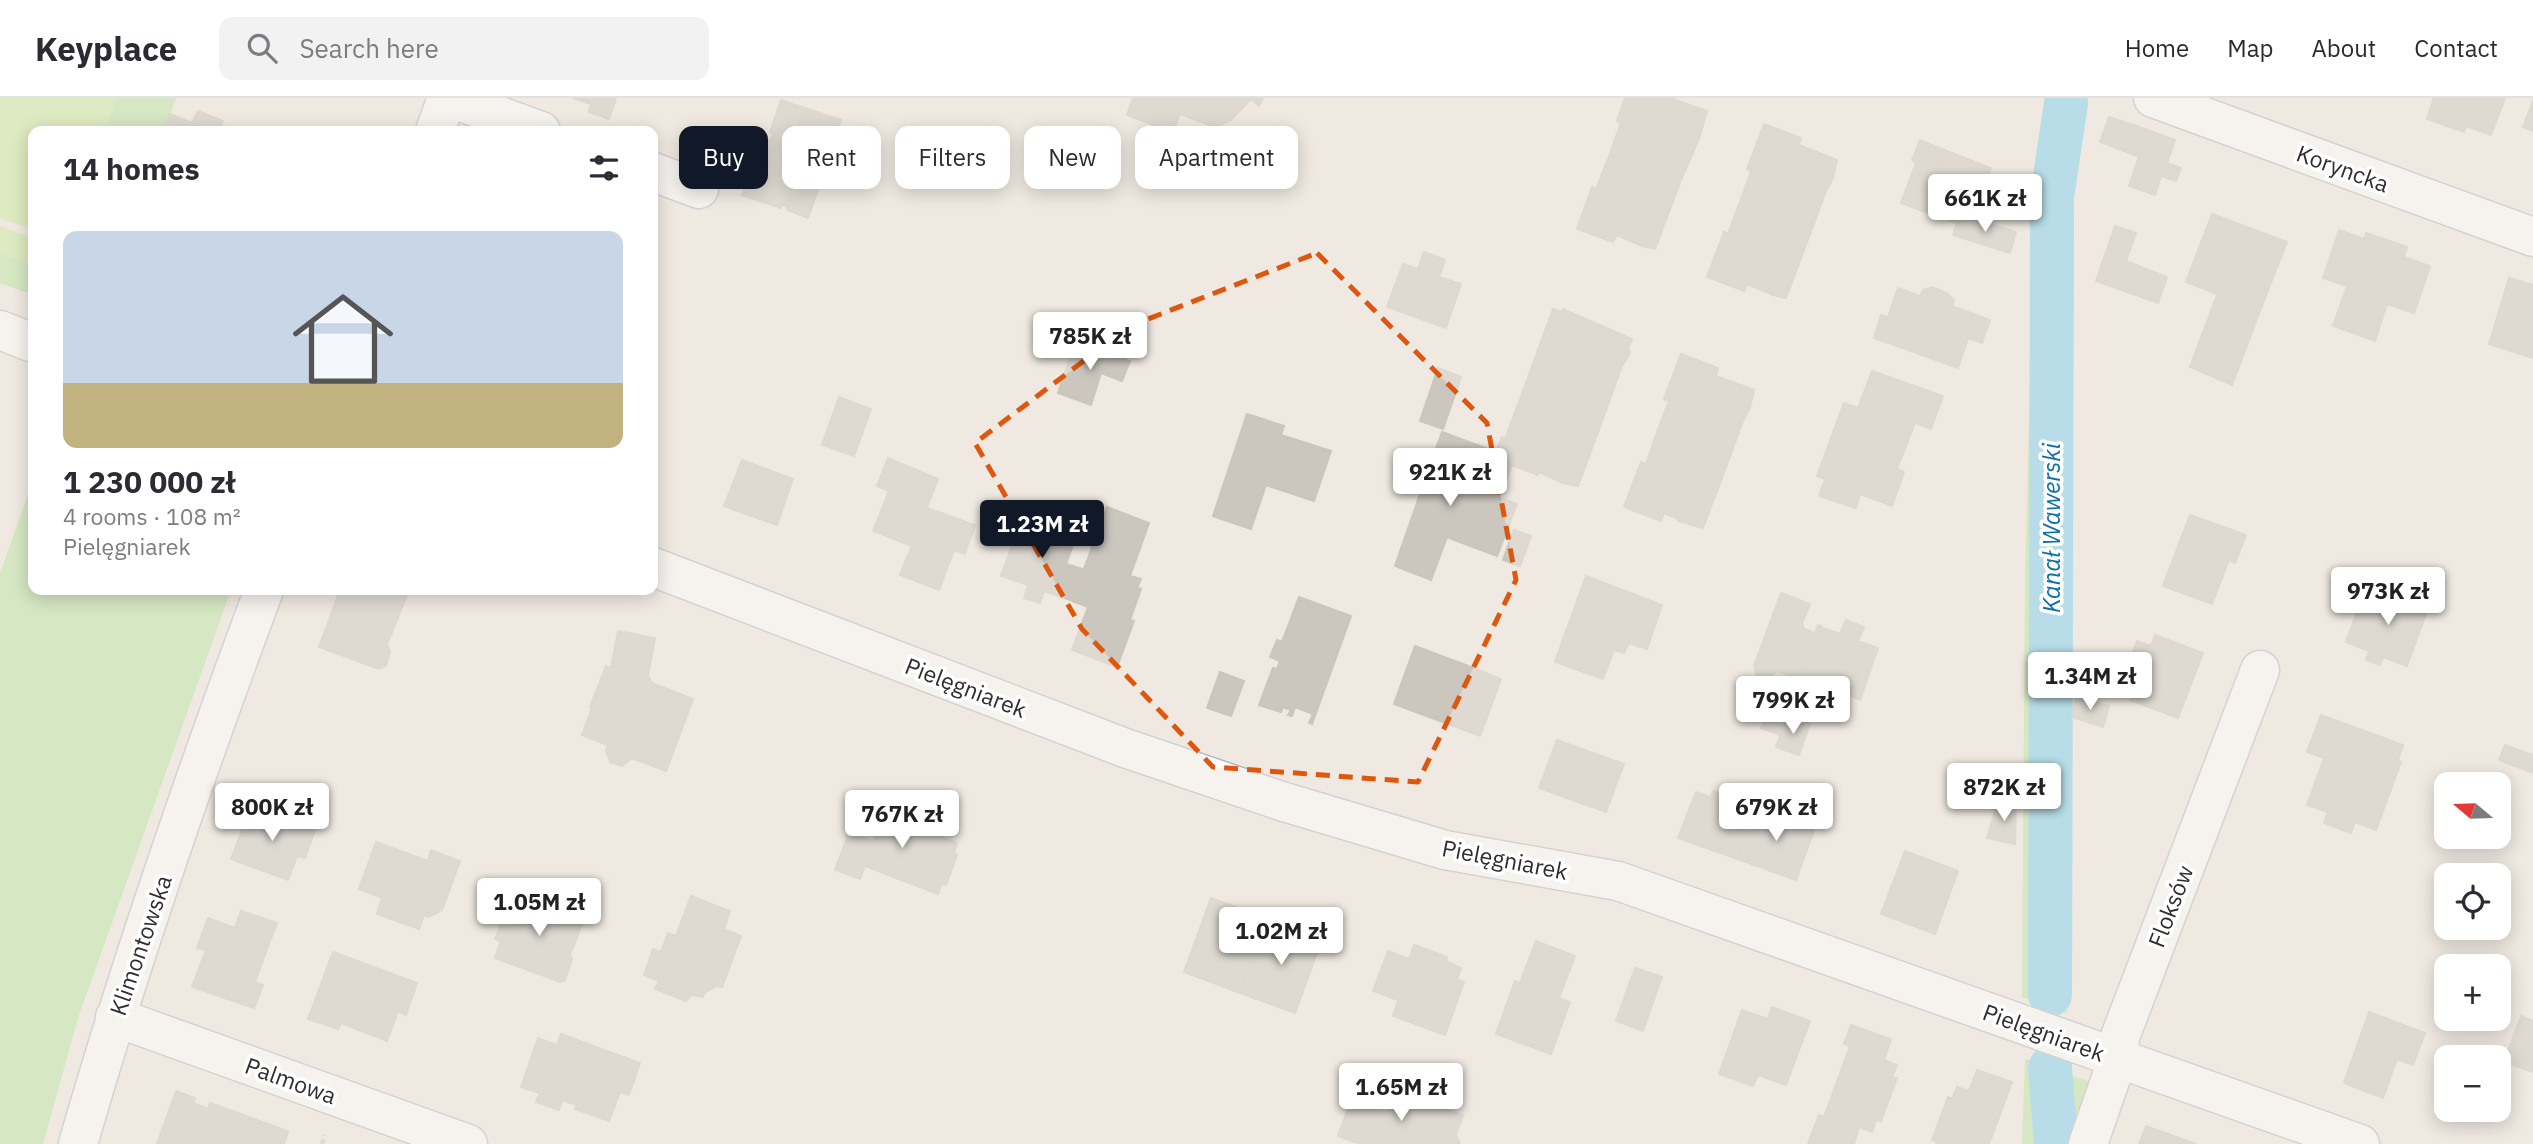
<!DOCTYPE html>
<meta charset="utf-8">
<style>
:root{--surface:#fff;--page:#f2f2f3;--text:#2b2b33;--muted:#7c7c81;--line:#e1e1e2;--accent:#111827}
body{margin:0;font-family:"IBM Plex Sans",sans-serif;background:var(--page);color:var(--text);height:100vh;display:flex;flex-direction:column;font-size:26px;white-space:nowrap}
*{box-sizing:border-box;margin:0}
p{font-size:23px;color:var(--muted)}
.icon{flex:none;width:38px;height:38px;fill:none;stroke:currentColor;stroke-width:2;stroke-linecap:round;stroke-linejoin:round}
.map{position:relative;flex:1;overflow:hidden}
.drawer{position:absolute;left:28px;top:28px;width:630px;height:469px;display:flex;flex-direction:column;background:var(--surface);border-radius:14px;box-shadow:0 4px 18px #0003}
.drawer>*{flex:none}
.hud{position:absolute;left:679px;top:28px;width:665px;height:63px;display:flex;gap:14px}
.needle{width:46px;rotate:289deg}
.fabs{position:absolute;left:2434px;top:674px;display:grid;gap:14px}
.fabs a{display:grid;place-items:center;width:77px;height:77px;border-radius:14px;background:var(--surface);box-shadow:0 4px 18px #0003;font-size:35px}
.price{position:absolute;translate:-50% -60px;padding:0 16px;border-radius:7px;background:#fff;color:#222;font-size:23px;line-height:46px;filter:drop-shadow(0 2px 4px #0008)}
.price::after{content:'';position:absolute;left:50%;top:42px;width:21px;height:16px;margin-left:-10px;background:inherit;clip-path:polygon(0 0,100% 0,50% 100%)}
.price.selected{background:var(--accent);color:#fff}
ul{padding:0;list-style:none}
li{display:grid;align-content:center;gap:14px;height:371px;padding:0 35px}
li+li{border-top:2px solid var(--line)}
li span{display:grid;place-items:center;height:217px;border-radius:14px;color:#555}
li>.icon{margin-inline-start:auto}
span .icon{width:126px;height:126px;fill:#fffc;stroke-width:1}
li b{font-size:30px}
h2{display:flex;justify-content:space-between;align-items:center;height:84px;padding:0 35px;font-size:30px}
.tag{padding:0 24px;border-radius:14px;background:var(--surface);box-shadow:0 4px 18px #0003;font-size:24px;line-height:63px}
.tag.selected{background:var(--accent);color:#fff}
header{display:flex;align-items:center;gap:42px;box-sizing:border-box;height:98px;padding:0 35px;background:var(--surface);border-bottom:2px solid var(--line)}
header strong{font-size:33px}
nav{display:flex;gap:38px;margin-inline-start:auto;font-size:24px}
.search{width:490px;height:63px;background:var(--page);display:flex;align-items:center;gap:18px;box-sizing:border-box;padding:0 24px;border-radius:14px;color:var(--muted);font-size:26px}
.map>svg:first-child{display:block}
</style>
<header>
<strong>Keyplace</strong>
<div class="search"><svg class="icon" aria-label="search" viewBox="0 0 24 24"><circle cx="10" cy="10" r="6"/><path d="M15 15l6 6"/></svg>Search here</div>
<nav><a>Home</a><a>Map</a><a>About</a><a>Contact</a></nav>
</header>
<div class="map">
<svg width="2533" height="1046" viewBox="0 0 2533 1046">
<rect width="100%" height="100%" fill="#efe9e1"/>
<path fill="#b6e59e" d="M116,0h60l-12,33h-60z
M2056,0h26l-4,15 -14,85 4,244 -1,571 -45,-16 3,-413 6,-249 6,-143z
M0,155l33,12v30l-33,-12z
M33,383v109h198l-153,428 -35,126h-43v-571z
M2025,961l71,25 -20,60h-54z"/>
<path fill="#c9ec9a" d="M0,0h116l-12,33h-71v99l-33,-12z
M0,128l33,12v27l-33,-12z"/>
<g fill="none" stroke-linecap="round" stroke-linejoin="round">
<path stroke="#75cff0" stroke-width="44" d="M2050,897l2,-798 14,-94
M2050,970l6,76"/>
</g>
<path fill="#cbc7bf" stroke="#cbc5ba" stroke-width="2" d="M573,0h43l-7,21 -20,-7 2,-8z
M1133,0h130l-4,8 -8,-7 -20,21 -19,9v-3l-32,-12 -7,19 -46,-18z
M1625,0h45l37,13 -8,28 -18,41 -71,-26 11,-32 -4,-1z
M2434,0h71l-14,37 -25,-9 -2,6 -37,-13z
M781,2l60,20 -10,33 -5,-2 -3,8 5,2 -20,57 -21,-8 1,-3 -6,-2 -1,3 -39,-13 20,-56 8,2 3,-7 -3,-2z
M2533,3v30l-10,-4z
M198,13l25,10 -5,10h-54l6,-17 22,9z
M2109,19l39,13 -9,27 -39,-15z
M1764,26l37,14 -2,7 38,15 -4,18 -7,13 -14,38 -72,-27 11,-31 -4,-2z
M2148,32l27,10 -8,23 14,5 -5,13 -15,-5 -6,19 -26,-9z
M1920,42l27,11 -22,61 -24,-9 15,-40 -4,-3z
M1947,53l44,17 -7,19 -13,-6 -15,42 -31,-11z
M1610,56l71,26 -26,69 -13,-3 -25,-11 -4,7 -36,-13 15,-42 4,2z
M1740,104l72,27 -26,69 -13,-3 -26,-11 -3,7 -37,-14 17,-45 4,2z
M2212,116l75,28 -27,69 -74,-29z
M1959,117l57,17 -6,21 -57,-18z
M2115,128l21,7 -10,28 41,16 -9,26 -62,-22z
M2339,132l25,9 2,-6 41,14 -3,10 26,9 -16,47 -27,-9 -12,37 -42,-15 14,-40 -24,-8z
M1424,154l21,8 -6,17 22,7 -15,44 -59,-21 16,-43 15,5z
M2509,180l24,7v73l-44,-14z
M1932,189l15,6 7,7 -2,6 38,14 -8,23 -14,-5 -10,30 -84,-30 7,-23 7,2 10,-29 22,8 3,-6z
M2217,197l43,16 -28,74 -42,-18z
M1553,211l9,3 1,-3 69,30 -4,9 2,5 -8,13 -17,47 -79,-30z
M1076,243l54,20 -8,20 -21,-8 -10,32 -33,-12z
M1681,256l37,14 -2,8 38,14 -4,18 -7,13 -14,38 -72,-27 12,-31 -5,-2z
M1438,270l23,9 -18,52 -23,-8z
M1872,273l71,25 -12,33 -16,-6 -18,46 7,3 -12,34 -32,-12 -4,14 -37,-12 6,-17 -8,-3 27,-73 14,5z
M1526,285l79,30 -27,73 -15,-3 -24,-11 -1,3 -32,-12 7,-20 -8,-4z
M839,299l32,12 -17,47 -32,-11z
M1247,316l37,12 -3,9 50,16 -17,50 -48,-16 -15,44 -38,-13z
M1442,334l54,20 6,-15 11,6 -7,20 6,2 -13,33 -71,-27z
M1657,334l72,27 -26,69 -24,-7 -3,-3 -12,-5 -3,8 -37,-14 17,-45 5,2z
M888,360l50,21 -26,67 -39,-15 16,-40 -12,-5z
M742,362l51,19 -16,46 -53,-19z
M1428,373l62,23 -20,52 -60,-23z
M1490,396l27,10 -20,52 -27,-10z
M1107,409l42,16 -19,53 11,3 -4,9 4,1 -11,31 4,1 -17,46 -45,-17 16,-43 -16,-6z
M927,410l48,17 -10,29 -11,-4 -15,40 -39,-15z
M1023,417l54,19 -11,30 16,5 -12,31 -26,-9 -4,12 -16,-5 4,-13 -27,-9z
M2190,417l56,20 -11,28 -6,-3 -17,44 -49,-18z
M1410,425l37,14 -16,43 -36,-14z
M1514,432l17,6 -11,30 -17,-6z
M1586,478l76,29 -15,44 -18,-6 -5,10 -10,-3 -11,29 -48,-17z
M2378,489l51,19 -22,60 -24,-9 -3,8 -14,-5 3,-9 -23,-9 14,-38 10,4z
M340,492h69l-22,55 3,7 -4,14 -7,3 -60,-22z
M1781,495l29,11 -8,19 2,6 11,4 3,-8 3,1 -20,54 -24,-9 -8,7 -4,1 -9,-5 -2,-8z
M1299,499l52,19 -39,108 -3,-1 4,-9 -18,-7 -3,9 -4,-1 3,-5 -8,-3 -2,5 -22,-7 14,-37 4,1 3,-8 -10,-4 7,-17 5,2z
M1846,522l18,7 -6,14 20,7 -18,52 -41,-16 -3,10 6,7 -4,11 -26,-9 28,-76 20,7z
M618,533l37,7 -7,38 4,7 41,16 -27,72 -34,-13 -10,8 -12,-4 -4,-11 2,-6 -26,-10 10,-27 -2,-1 16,-41 5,2z
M2155,537l48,18 -25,65 -48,-18 9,-23 -14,-5 12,-31 14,5z
M1415,548l43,16 -21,58 -43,-16z
M1458,564l43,17 -21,57 -43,-16z
M1220,574l24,9 -13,35 -24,-8z
M2076,599l33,9 -6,21 -31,-10z
M1772,608l17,6 -8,23 -20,-7z
M2321,617l82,30 -5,15 3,2 -25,68 -21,-8 -4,11 -27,-10 4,-11 -21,-7 17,-47 -17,-6z
M1788,618l22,8 -11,31 -23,-8z
M1557,642l67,24 -18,48 -67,-24z
M2505,647l28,10v18l-34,-13z
M1713,693l43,15 -19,53 -59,-21 18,-46 15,5z
M888,701l50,19 -5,16 24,9 -3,10 3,2 -11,30 -4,-1 -4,10 -73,-28 -5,13 -25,-9 14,-38 24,9z
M1998,703l18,1 -1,42 -28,-6z
M251,708l64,24 -10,28 -8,-2 -9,24 -57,-21z
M1756,708l59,22 -19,52 -59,-21z
M376,744l52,19 3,-11 29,11 -18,49 -13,7 -5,-2 -5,14 -42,-15 5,-16 -23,-9z
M1905,753l53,20 -23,63 -54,-20z
M519,795l66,24 -15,38 2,4 -7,21 -5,2 -65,-24 6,-17 -6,-2 6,-15 6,2z
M691,798l39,15 -6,18 17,7 -19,51 -5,-1 -12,6 -2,5 -12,-2 -5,6 -31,-12 4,-8 -15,-6 9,-26 8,3 7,-19 8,3z
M1211,800l24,9 -2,3 33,12 -26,71 -56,-21z
M241,813l36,12 -7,18 -35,-13z
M208,820l62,23 -15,41 8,3 -9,23 -62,-21 14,-37 -9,-2z
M1266,824l31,12 1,-4 24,9 -27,74 -55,-20z
M1536,843l39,15 -16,42 11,4 -19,52 -55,-20 19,-53 5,2z
M1414,847l33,12 -1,4 15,7 -4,11 7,3 -19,53 -52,-19 5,-16 -25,-9 15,-40 21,8z
M333,854l84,31 -11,32 -8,-4 -11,30 -46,-18 -3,6 -30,-10z
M1635,870l27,9 -19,54 -27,-10z
M1772,909l38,14 -24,64 -28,-10 -5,11 -34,-12 23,-64 26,9z
M2369,914l56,21 -12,32 -16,-6 -14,39 -39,-15z
M2521,918l12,5v51l-29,-10z
M1851,927l40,14 -7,21 13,5 -5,12 5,1 -16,43 -5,-1 -4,12 -13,-5 -5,17h-11l-31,-11 7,-18 5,2 26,-71 -6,-2z
M561,936l79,29 -11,32 -9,-3 -11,29 -34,-12 2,-4 -15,-5 -3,10 -23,-8 4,-9 -19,-6 17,-49 19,7z
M1977,972l35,12 -23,62h-53l1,-2 -5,-2 16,-43 4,2 5,-12 12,4z
M176,993l19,7 -2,5 15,6 2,-6 78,28 -4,13h-127z
M1393,993l70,24 -7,20 4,9h-100l-22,-8 13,-36 35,12z
M2146,1028l50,18h-57z
M1812,1035l31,11h-35z"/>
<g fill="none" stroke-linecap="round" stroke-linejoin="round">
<g stroke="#b4b7c1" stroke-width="41">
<path id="minor" d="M450,0l91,33
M2153,0l380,139
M435,33l12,-33
M653,74l46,17
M0,232l33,13
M653,469l472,181 156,53 164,49 173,31 742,263
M115,919l353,127
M78,1046c54,-187 118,-372 186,-554
M2088,1046l30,-86 2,-21 140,-367"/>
</g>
<path stroke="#c9c9c9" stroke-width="4.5" stroke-dasharray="5 3.5" stroke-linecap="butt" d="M322,1046l3,-9"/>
<use href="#minor" stroke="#fff" stroke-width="38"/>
</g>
<path d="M0 0H2533V1046H0ZM1317,155l170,170 29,157 -98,202 -205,-15 -131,-138 -107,-186 155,-117z" fill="#efe9e1" fill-opacity=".55" fill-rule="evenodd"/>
<path fill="none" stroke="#df570e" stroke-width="5" stroke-dasharray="14 9" stroke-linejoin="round" d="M1317,155l170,170 29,157 -98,202 -205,-15 -131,-138 -107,-186 155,-117z"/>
<g text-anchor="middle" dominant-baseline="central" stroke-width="7" stroke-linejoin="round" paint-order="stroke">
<g font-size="23" fill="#2e2e2e" stroke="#fff">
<text transform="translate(2343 70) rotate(20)">Koryncka</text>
<text transform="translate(966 589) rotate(21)">Pielęgniarek</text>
<text transform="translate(1505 761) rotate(11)">Pielęgniarek</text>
<text transform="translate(2170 808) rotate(-69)">Floksów</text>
<text transform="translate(140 847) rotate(-71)">Klimontowska</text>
<text transform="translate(2044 934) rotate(20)">Pielęgniarek</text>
<text transform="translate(291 982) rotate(20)">Palmowa</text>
</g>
<g font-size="24" font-style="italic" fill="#0d6fa3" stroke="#fff">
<text transform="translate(2051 430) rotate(-90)">Kanał Wawerski</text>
</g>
</g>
</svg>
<div class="fabs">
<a><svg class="needle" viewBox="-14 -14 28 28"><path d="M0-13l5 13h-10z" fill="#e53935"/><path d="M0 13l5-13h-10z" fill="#7c7c81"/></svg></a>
<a><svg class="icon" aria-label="locate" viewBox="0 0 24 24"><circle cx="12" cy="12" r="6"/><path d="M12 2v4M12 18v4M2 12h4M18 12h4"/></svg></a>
<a>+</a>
<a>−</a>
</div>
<b class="price" style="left:1985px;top:136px">661K zł</b>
<b class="price" style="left:1090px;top:274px">785K zł</b>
<b class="price" style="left:1450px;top:410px">921K zł</b>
<b class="price selected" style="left:1042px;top:462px">1.23M zł</b>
<b class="price" style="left:2388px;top:529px">973K zł</b>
<b class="price" style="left:2090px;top:614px">1.34M zł</b>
<b class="price" style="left:1793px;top:638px">799K zł</b>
<b class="price" style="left:2004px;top:725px">872K zł</b>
<b class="price" style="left:272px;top:745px">800K zł</b>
<b class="price" style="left:1776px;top:745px">679K zł</b>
<b class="price" style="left:902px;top:752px">767K zł</b>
<b class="price" style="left:539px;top:840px">1.05M zł</b>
<b class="price" style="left:1281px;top:869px">1.02M zł</b>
<b class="price" style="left:1401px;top:1025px">1.65M zł</b>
<div class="hud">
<a class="tag selected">Buy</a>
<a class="tag">Rent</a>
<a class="tag">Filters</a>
<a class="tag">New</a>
<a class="tag">Apartment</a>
</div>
<section class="drawer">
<h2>14 homes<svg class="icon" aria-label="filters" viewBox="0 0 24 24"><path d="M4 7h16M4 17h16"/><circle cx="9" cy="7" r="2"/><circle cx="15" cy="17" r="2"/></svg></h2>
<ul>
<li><span style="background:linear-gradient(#c9d6e8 70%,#c2b280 0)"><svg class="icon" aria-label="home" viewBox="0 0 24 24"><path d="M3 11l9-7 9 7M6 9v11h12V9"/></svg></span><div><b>1 230 000 zł</b><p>4 rooms · 108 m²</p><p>Pielęgniarek</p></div></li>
</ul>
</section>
</div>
